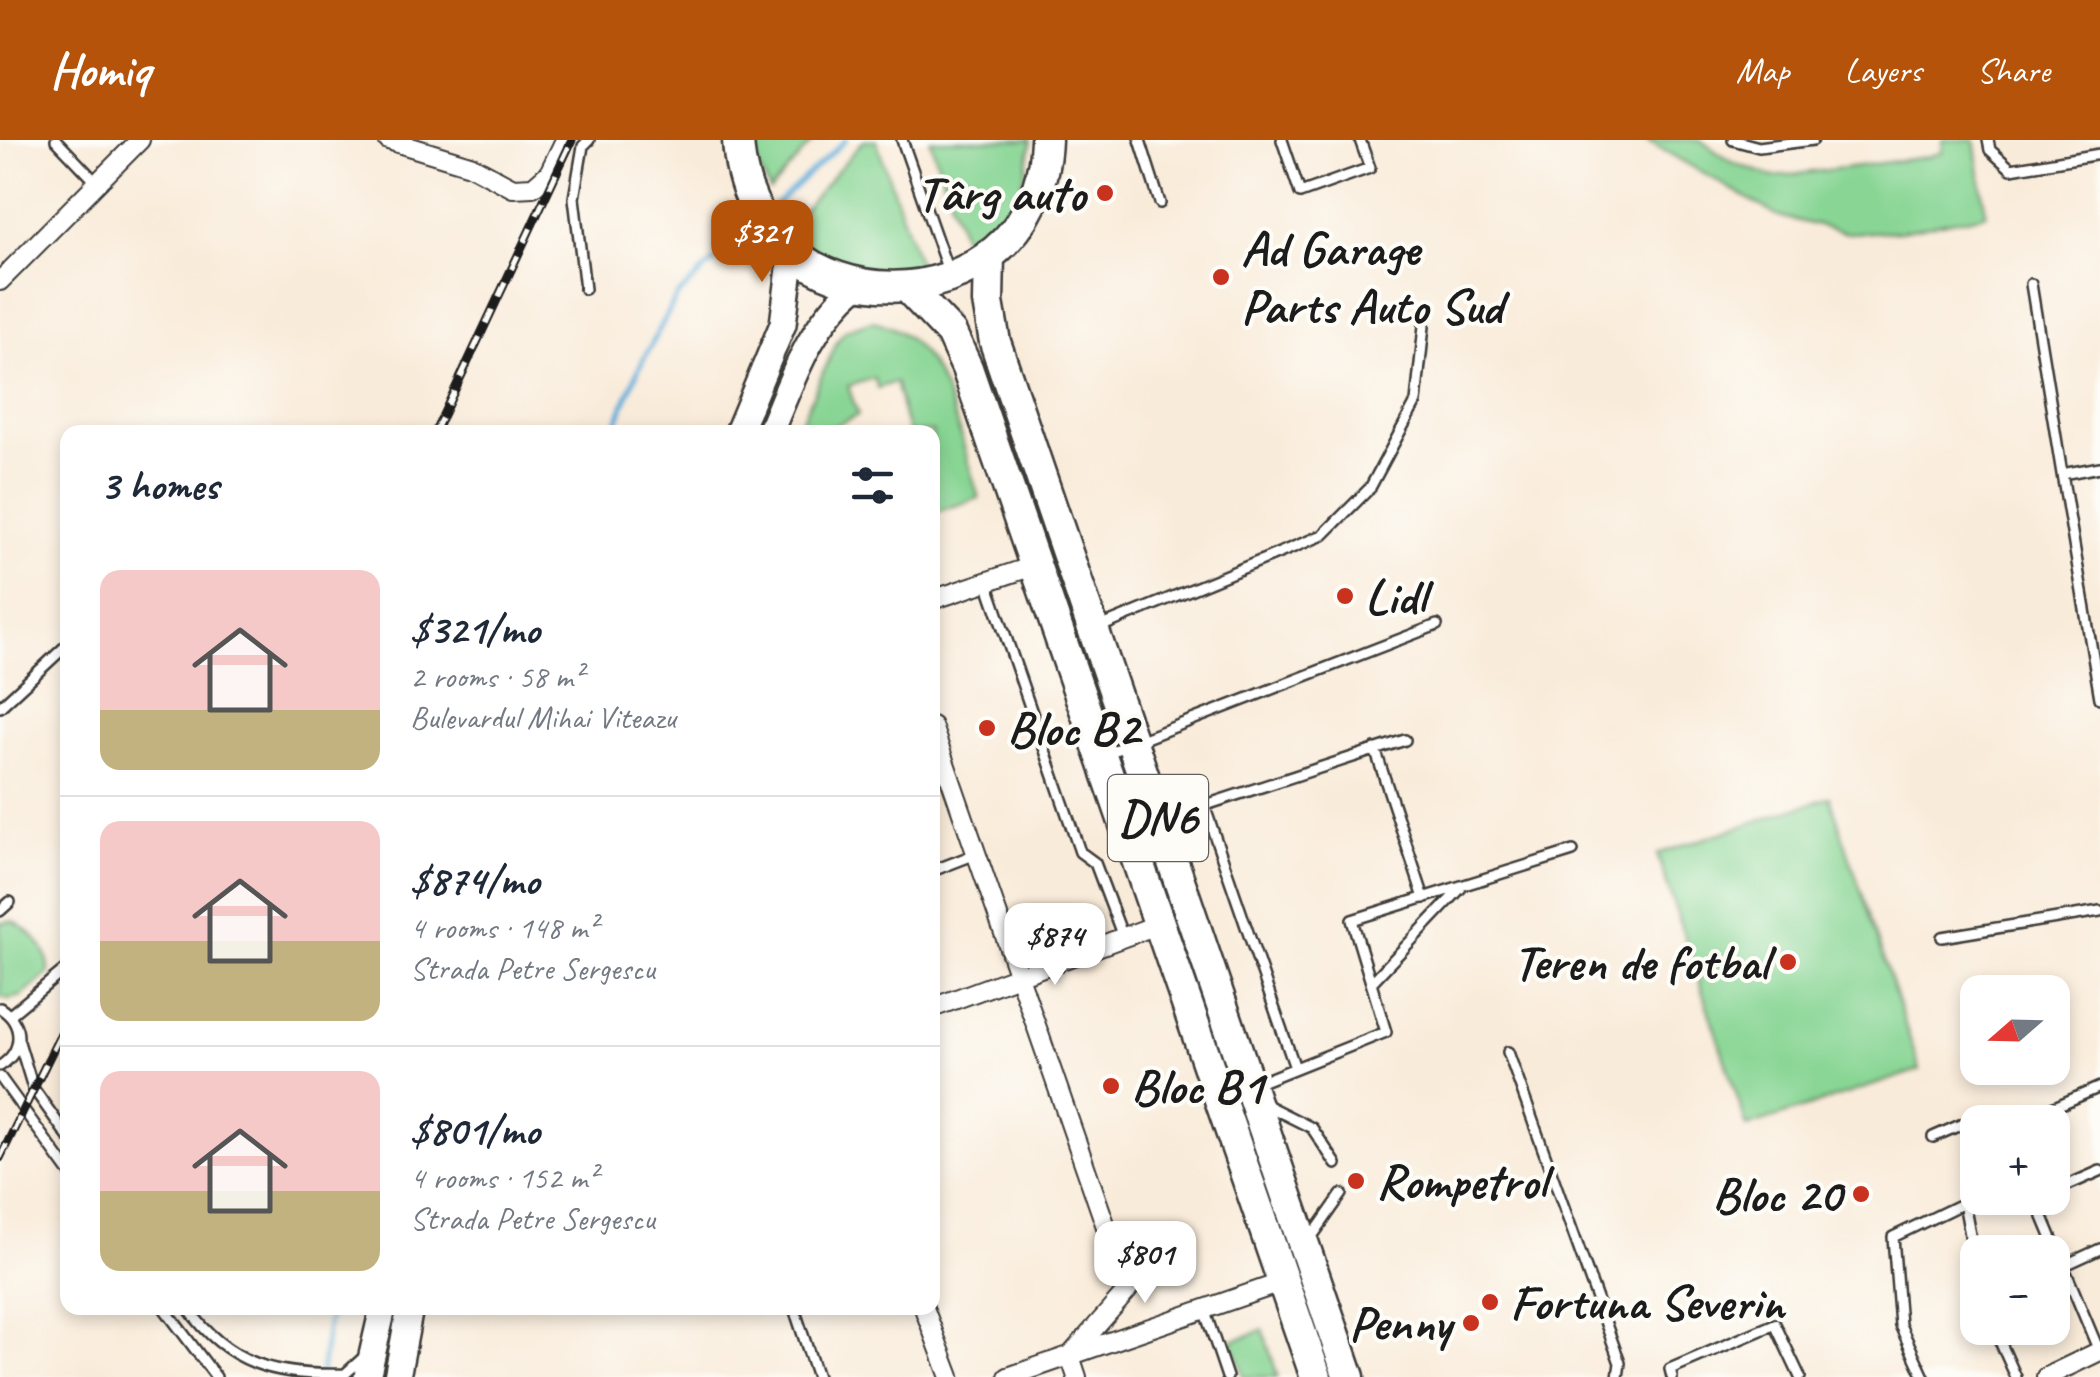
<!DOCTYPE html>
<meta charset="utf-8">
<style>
:root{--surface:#fff;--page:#f6f6f7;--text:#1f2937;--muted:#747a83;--line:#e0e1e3;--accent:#b45309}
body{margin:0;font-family:Caveat,sans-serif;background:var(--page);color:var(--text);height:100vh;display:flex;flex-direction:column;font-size:38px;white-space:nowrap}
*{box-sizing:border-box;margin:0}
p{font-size:32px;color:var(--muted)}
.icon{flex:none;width:55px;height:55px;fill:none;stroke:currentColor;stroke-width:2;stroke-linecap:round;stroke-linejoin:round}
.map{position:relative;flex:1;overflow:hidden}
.details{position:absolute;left:60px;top:285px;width:880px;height:890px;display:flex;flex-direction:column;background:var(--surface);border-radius:20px;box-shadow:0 5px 15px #0003}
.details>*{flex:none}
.needle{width:65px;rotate:250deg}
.tools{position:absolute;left:1960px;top:835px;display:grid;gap:20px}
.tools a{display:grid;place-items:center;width:110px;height:110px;border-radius:20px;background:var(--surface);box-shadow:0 5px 15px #0003;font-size:50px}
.price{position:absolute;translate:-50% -85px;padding:0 22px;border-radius:20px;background:#fff;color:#222;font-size:32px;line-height:65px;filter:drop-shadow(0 2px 5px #0008)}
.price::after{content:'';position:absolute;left:50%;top:60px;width:30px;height:22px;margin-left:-15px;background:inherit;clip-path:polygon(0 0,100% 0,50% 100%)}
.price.on{background:var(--accent);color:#fff}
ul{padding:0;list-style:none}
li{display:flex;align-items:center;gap:30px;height:250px;padding:0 40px}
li+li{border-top:2px solid var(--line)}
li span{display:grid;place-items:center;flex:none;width:280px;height:200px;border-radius:20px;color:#555}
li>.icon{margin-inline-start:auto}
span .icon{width:120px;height:120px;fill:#fffc;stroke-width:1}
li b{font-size:42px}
h2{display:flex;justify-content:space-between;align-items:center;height:120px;padding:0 40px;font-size:42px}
header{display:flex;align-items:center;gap:60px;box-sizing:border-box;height:140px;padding:0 50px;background:var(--accent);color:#fff}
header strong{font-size:48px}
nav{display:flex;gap:55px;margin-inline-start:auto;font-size:35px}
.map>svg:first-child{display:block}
</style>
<header>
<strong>Homiq</strong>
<nav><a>Map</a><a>Layers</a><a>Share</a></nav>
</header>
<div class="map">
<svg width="2100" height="1237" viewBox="0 0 2100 1237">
<rect width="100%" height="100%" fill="#fdfcf7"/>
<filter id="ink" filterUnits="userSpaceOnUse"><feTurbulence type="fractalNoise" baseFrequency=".01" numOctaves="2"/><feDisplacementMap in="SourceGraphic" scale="20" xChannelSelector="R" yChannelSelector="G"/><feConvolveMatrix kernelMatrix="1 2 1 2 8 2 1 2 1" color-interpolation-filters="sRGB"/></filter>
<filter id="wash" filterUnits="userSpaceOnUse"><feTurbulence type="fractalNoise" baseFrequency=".0048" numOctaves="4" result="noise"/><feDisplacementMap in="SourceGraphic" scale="40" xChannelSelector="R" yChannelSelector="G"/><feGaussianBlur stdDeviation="2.25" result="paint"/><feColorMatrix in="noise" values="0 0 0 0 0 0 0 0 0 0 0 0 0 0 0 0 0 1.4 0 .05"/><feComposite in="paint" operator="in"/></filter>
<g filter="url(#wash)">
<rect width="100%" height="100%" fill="#f9ebd9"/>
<path fill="#88d594" stroke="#527858" stroke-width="2.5" d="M756,0h58l-44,51 -12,-25z
M864,0h12l45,130c-46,10 -104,-5 -131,-45z
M930,0h101c-5,50 -22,82 -63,112z
M1646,0h54l31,22 43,15 153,-20 15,-5 1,-12h32l11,74 -85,17 -53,2 -70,-17z
M872,181c72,13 87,118 107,177l-46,15 -1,-81h-24l-13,-50 -17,6 -4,-10 -26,8 10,29 -37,17h-25l43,-94 7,-8z
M1830,657l90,273 -173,57 -90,-273z
M12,781c19,9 39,30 37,52l-27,23 -13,3 -9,-2v-74z
M1263,1190l15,47h-34l-12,-36z"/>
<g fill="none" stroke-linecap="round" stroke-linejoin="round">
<path stroke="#61aeda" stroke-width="5" d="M770,70l76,-70
M613,292l26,-64 38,-72 77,-72
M321,1234l9,-66"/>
</g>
</g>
<g filter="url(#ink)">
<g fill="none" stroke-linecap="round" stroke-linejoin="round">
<g stroke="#3d3b38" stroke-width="14">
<path id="lane" d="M56,0l40,42
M902,0l46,131
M1140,0l20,63
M1282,0l18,53 70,-25 -10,-28
M1733,0l26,7 54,-7
M1988,0l2,10 21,19 89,-15
M2031,144l31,190
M585,149l-11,-91 9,-52 6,-6
M2100,327l-38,7 38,224
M987,442l93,270 15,11 28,74
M1100,487l223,-92 47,-47 46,-86 8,-76
M0,567l68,-63
M1375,609l49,149
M1107,613l330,-128
M1204,665l91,263
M1166,678l239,-78
M932,731l44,-17
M0,771l10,-9
M1942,797l158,-26
M1371,843l91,-96
M0,868c24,15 24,43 0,58
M10,875l58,-48
M19,902l14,46 35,49
M1508,912l112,311 -2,14
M0,937l68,94
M1253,945l133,-53 -34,-112 221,-69
M1264,964l48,24 24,36
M2020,982l80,-35
M1933,997l43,-19 24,4
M2052,1052l48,-21
M2035,1058l64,153
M1964,1063l14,74
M1309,1101l33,-47
M2063,1126l37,-17
M164,1168l52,69
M188,1168c39,56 89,69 157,66l19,-17
M794,1168l23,69
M1204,1169l23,68
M1994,1188l22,49
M1672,1237l-2,-8 105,-45 25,53
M1924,1237l-24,-52 -7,-88 85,-41"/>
</g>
<g stroke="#3d3b38" stroke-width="22">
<path id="street" d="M388,0l82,25 43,23 20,-1 16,-14 16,-33
M0,141l140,-141
M932,460l104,-35
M932,586l196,564 -58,66 7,21
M932,868l230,-85
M924,1168l26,69
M1008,1237l275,-95
M2046,1237l54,-26"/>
</g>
<g stroke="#3d3b38" stroke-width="30">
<path id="secondary" d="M738,292l45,-108 9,-72
M770,292c23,-54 40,-108 87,-147
M367,1237l16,-69
M397,1237l13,-69"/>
</g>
<g stroke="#3d3b38" stroke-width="35">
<path id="primary" d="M738,0c10,195 300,196 308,0
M989,115l-1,47 7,40 354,1035
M909,149l42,44 16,35 349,1009"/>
</g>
<use href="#lane" stroke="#fff" stroke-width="9"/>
<use href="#street" stroke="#fff" stroke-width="18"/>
<use href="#secondary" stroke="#fff" stroke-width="25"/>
<use href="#primary" stroke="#fff" stroke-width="30"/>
<g stroke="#1c1c1c" stroke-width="9">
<path id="rail" d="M435,292l137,-292
M0,1018l68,-139"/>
</g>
<use href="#rail" stroke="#fdfcf7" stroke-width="5" stroke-dasharray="15" stroke-linecap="butt"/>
</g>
</g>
<g fill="#c8321e" stroke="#fdfcf7" stroke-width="4">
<circle cx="1105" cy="53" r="10"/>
<circle cx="1221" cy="137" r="10"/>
<circle cx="1345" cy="456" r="10"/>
<circle cx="987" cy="588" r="10"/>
<circle cx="1788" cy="822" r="10"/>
<circle cx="1111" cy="946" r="10"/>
<circle cx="1356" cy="1041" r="10"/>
<circle cx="1861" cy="1054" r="10"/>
<circle cx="1490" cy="1162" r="10"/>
<circle cx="1471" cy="1183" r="10"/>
</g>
<g text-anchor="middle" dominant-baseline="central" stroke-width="8" stroke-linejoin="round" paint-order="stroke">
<rect fill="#fdfcf7" stroke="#605f5e" stroke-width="2.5" x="1108" y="635" width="100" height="86" rx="8"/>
<g font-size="48" font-weight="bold" fill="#1c1c1c">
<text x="1158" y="678">DN6</text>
</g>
<g font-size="50" font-weight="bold" fill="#1c1c1c" stroke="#fdfcf7" text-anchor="start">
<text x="1085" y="53" text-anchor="end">Târg auto</text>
<text x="1241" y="108">Ad Garage<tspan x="1241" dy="58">Parts Auto Sud</tspan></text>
<text x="1365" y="456">Lidl</text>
<text x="1007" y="588">Bloc B2</text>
<text x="1768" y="822" text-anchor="end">Teren de fotbal</text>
<text x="1131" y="946">Bloc B1</text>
<text x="1376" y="1041">Rompetrol</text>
<text x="1841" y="1054" text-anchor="end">Bloc 20</text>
<text x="1510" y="1162">Fortuna Severin</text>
<text x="1451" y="1183" text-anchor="end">Penny</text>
</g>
</g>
</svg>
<div class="tools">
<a><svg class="needle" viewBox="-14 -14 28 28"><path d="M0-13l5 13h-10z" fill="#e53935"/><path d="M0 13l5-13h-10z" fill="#747a83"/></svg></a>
<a>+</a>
<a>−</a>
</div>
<b class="price on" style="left:762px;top:145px">$321</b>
<b class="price" style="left:1055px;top:848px">$874</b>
<b class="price" style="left:1145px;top:1166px">$801</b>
<section class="details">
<h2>3 homes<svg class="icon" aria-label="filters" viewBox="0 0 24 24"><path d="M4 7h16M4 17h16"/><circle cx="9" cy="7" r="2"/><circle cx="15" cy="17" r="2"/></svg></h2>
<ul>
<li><span style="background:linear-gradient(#f6c9c9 70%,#c2b280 0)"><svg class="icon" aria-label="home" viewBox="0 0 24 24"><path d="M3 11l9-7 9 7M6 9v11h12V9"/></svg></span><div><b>$321/mo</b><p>2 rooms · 58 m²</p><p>Bulevardul Mihai Viteazu</p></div></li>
<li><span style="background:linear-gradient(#f6c9c9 60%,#c2b280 0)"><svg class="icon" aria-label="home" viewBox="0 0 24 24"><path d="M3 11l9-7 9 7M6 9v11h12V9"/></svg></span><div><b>$874/mo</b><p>4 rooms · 148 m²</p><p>Strada Petre Sergescu</p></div></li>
<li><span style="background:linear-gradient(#f6c9c9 60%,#c2b280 0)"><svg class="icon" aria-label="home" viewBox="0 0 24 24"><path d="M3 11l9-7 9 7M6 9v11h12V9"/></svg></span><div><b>$801/mo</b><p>4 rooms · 152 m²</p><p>Strada Petre Sergescu</p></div></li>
</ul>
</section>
</div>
